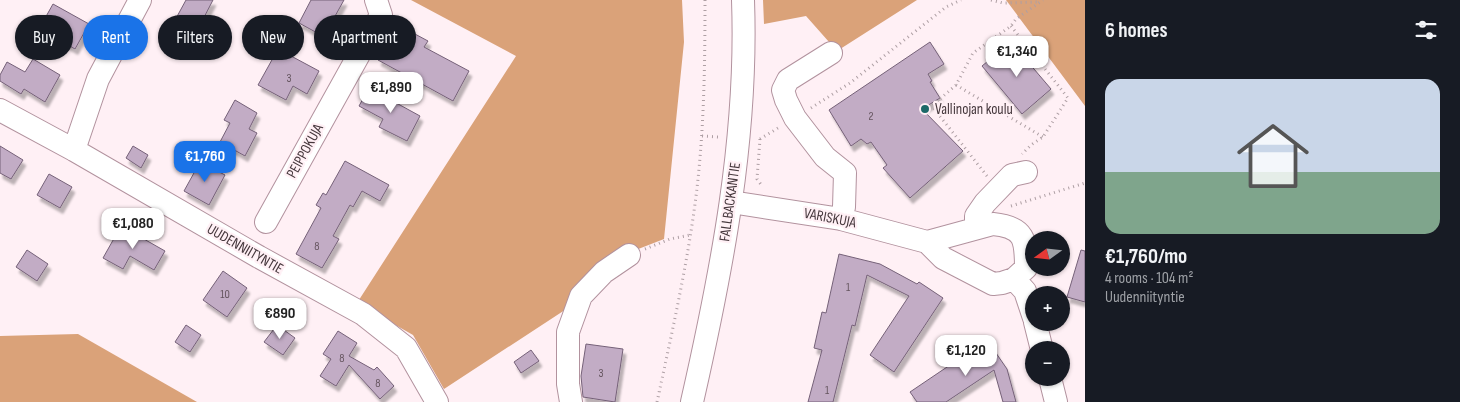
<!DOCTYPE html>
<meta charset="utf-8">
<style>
:root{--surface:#171b24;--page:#242831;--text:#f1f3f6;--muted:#9ea1a6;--line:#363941;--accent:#1a73e8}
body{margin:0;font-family:"Sofia Sans Condensed",sans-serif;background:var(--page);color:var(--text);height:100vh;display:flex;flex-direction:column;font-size:19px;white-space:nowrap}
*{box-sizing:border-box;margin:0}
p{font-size:16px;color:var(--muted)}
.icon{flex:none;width:28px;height:28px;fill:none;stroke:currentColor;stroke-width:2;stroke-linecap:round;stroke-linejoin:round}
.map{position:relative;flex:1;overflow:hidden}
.side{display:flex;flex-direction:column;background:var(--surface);width:375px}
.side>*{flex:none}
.top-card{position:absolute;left:15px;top:15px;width:475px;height:45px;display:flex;gap:10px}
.needle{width:32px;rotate:255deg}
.buttons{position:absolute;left:1025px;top:231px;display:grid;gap:10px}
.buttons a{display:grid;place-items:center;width:45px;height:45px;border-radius:50%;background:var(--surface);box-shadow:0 1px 4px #0004;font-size:25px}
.price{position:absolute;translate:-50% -42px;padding:0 11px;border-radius:10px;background:#fff;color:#222;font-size:16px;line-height:32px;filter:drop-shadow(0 1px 2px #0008)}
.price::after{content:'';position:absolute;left:50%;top:30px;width:15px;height:11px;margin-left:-8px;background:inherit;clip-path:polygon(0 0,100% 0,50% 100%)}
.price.active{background:var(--accent);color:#fff}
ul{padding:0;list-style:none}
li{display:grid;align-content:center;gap:10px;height:265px;padding:0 20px}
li+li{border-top:1px solid var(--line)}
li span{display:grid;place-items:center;height:155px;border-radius:15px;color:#555}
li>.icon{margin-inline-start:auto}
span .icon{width:90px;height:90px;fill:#fffc;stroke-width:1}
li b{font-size:21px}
h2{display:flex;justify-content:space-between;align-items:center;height:60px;padding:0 20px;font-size:21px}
.tag{padding:0 18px;border-radius:22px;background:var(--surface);box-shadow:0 1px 4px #0004;font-size:18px;line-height:45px}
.tag.active{background:var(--accent);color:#fff}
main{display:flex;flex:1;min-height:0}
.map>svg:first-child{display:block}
</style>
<main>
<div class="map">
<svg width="1085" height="402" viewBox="0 0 1085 402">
<defs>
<filter id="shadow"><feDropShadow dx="3" dy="5.5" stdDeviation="1" flood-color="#0004"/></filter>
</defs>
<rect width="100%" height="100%" fill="#fff0f5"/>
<path fill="#daa279" d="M411,0h271l2,42 -20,197 -36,14 -54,51 -130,85 -31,-54 -56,-32 159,-247z
M763,0h154l-80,51 -31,-35 -42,8z
M1006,0h79v106z
M78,334l119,68h-197v-66z"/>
<path fill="#c2acc5" stroke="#756178" filter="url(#shadow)" d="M186,0h27l-14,27 9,5 -11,20 -21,-12 7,-13 -9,-5z
M311,0h33l-15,27 -3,-2 -5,10 -22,-12z
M53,4l36,20 -14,25 -36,-20z
M400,26l28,15 -4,6 45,24 -16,30 -75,-41 9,-17 4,2z
M930,42l14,22 -16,10 4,7 -2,1 10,16 -18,11 41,42 -53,47 -27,-30 4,-3 -16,-23 -4,2 -6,-5 -10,7 -22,-36z
M1011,42l40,47 -29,25 -40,-48z
M278,49l41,22 -12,23 -14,-8 -7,14 -28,-15z
M33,59l27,16 -15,27 -21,-13 -3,5 -21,-13v-6l7,-13 18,10z
M369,88l51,28 -13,25 -28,-14 4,-8 -24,-13z
M235,100l22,13 -8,16 8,4 -12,23 -25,-14 10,-19 -6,-3z
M0,146l23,14 -12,19 -11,-6z
M133,146l15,9 -7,13 -15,-10z
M345,161l44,24 -9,16 -18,-10 -9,16 -3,-2 -17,31 6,3 -17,29 -26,-14 25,-46 -5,-3 7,-12 3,2z
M200,162l25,13 -16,30 -25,-14z
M49,174l23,13 -12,21 -23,-13z
M121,226l44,25 -11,19 -24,-14 -7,13 -20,-11z
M27,250l21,14 -11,17 -21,-14z
M1081,250l4,1v51l-18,-5z
M839,254l41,10 37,20 2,-2 24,16 -49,74 -24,-17 39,-59 -42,-21 -12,51 -3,-1 -19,77h-25l14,-52 -8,-2 8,-36 4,1z
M223,271l24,17 -20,29 -24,-17z
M186,325l15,10 -11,17 -15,-10z
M277,325l18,13 -12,17 -19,-13z
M338,331l19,12 -8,13 25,14 3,-3 17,19 -14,13 -31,-34 -13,21 -16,-10 11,-17 -8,-5z
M987,340l20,29 9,33h-13l-9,-32 -48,32h-29l-7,-10z
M586,344l37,5 -8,53 -32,-5 -2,-21z
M531,350l8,11 -18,12 -7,-11z"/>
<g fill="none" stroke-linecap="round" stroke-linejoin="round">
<g stroke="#b2929e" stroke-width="24">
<path id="minor" d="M831,53l-43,27 -5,10 3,10 9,18 30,39 20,16 -1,34 -3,12
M0,110l74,40 185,107 104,57 43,34 31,54
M74,150l24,-71 42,-79
M731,202l110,17 86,23
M266,222l115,-207 -5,-15
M993,224c32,3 33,16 33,44l-12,11 -12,4 -9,1 -50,-26 -16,-16z
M976,228v-12l9,-13 27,-28 14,-3
M1014,279l11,12 9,27
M1035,322l7,28
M1050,378l6,24
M571,402l-3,-18v-52l13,-36 23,-24 25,-17
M692,402c30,-132 56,-266 51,-402"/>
</g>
<path stroke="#ae9fa4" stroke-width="3" stroke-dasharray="1 4" stroke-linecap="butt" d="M991,0l12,3 37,-1
M1011,26l57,72 -25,39 -12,8 -9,9
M956,85l87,52
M811,108l39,-25 96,-76 15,-7
M702,136l17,1
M760,139l-3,40 5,7
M760,139l18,-11
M987,176l-55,-70 24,-21 17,-32 38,-27 5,-7 27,-19
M1011,206l74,-23
M645,249l25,-10 20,-4
M657,402c14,-65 29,-131 38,-198 9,-67 10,-136 10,-204"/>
<use href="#minor" stroke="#fff" stroke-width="22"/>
</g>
<circle fill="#1c6968" stroke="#fff0f5" stroke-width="2" cx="925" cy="109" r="5"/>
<g text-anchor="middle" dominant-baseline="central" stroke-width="4.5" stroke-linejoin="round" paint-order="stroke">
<g font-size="12" fill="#65555f">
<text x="289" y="78">3</text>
<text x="871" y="116">2</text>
<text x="317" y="246">8</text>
<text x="848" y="287">1</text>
<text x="225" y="294">10</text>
<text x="342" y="358">8</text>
<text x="601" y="373">3</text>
<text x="378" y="383">8</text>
<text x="827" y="390">1</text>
</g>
<g font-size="15" fill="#46383d" stroke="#fff0f5" text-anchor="start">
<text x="935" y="109">Vallinojan koulu</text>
</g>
<g font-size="15" fill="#46383d" stroke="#fff0f5">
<text transform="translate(305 151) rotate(-61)">PEIPPOKUJA</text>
<text transform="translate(730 202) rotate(-82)">FALLBACKANTIE</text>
<text transform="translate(830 218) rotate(11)">VARISKUJA</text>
<text transform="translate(245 249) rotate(30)">UUDENNIITYNTIE</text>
</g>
</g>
</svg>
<div class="buttons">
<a><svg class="needle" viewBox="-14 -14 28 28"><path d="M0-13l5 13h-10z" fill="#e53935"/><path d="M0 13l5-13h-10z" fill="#9ea1a6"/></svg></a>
<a>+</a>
<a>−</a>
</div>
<b class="price" style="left:1017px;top:78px">€1,340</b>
<b class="price" style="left:391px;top:114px">€1,890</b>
<b class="price active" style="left:205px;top:183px">€1,760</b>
<b class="price" style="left:133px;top:250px">€1,080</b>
<b class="price" style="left:280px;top:340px">€890</b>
<b class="price" style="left:966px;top:377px">€1,120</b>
<div class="top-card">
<a class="tag">Buy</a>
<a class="tag active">Rent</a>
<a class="tag">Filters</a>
<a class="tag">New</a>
<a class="tag">Apartment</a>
</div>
</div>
<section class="side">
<h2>6 homes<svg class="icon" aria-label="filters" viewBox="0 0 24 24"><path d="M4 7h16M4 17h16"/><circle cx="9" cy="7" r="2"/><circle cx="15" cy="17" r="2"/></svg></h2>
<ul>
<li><span style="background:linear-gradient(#c9d6e8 60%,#7fa58c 0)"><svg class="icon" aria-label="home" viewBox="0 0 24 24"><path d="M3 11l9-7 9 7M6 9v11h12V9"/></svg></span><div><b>€1,760/mo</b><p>4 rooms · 104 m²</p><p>Uudenniityntie</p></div></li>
</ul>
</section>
</main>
